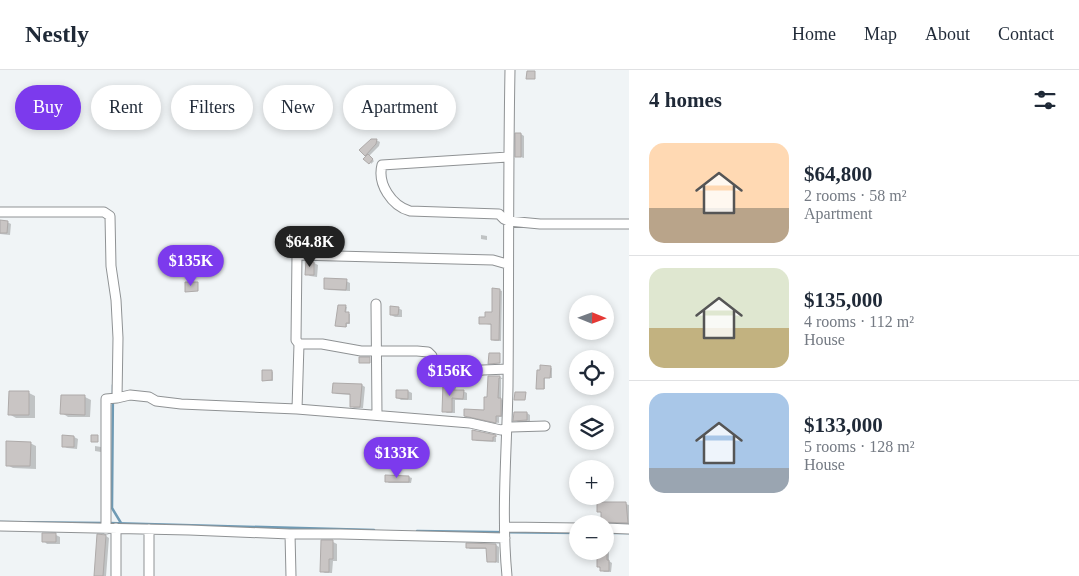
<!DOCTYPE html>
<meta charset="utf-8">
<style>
:root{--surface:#fff;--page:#f6f6f7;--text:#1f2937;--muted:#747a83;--line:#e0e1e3;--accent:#7c3aed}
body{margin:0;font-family:Georgia,serif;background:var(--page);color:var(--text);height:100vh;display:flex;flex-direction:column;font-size:19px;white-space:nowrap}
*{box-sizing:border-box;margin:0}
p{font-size:16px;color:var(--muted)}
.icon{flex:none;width:28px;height:28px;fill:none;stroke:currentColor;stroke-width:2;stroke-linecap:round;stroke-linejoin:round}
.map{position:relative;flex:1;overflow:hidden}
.side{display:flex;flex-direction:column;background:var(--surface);width:450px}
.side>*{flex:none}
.banner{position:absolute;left:15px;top:15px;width:475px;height:45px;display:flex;gap:10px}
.needle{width:32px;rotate:91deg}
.tools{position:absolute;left:569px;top:225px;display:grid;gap:10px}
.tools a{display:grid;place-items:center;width:45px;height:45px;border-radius:50%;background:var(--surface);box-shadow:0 2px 8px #0003;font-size:25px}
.price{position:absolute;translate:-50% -42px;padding:0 11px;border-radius:18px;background:var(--accent);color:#fff;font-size:16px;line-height:32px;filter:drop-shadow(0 1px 2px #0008)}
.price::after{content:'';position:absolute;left:50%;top:30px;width:15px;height:11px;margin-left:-8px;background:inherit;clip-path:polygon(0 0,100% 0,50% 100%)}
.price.on{background:#222;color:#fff}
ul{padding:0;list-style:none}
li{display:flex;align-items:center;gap:15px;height:125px;padding:0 20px}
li+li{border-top:1px solid var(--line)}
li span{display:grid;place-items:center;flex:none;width:140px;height:100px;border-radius:15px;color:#555}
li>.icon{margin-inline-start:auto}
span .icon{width:60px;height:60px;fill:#fffc;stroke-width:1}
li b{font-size:21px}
h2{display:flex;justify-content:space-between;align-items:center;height:60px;padding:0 20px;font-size:21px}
.tag{padding:0 18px;border-radius:22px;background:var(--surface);box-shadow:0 2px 8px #0003;font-size:18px;line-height:45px}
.tag.on{background:var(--accent);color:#fff}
header{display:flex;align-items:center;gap:30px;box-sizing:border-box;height:70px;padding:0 25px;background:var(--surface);border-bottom:1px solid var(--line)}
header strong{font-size:24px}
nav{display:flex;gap:28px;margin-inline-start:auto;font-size:18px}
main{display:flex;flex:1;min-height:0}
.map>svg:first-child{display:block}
</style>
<header>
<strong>Nestly</strong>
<nav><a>Home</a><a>Map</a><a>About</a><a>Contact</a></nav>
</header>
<main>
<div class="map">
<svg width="629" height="506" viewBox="0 0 629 506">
<rect width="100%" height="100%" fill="#f0f4f6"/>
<path fill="#0003" d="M521,64l3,2v22l-8,-2z
M376,70l4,2 -1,4 -10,10 5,5 -3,3 -3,-8 -2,-1z
M0,152h7l4,2 -1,11 -10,-1z
M481,165l6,1v4l-6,-1z
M314,193l4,2 -1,12 -7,-1 -3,-2z
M346,211l4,2v8l-21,-1 -4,-2z
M499,220l3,1 -1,50h-6l-3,-1v-15l-12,-2 13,-10z
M345,236l2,1 -1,6 4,1v10h-3v3l-10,-1h-1z
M398,238l4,2v7h-7l-4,-2z
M550,297l2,1v10h-7v11h-6l-1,-1z
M272,301l1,1v9l-9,-1z
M489,307h11l3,2h-2v20l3,2v16h-5v6l-34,-7 20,-5 4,-12z
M362,315l3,2 -2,21h-9l-3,-2v-11l-14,-1 -4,-2z
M452,315l4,2 -1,4h8l4,2v7h-12v13h-8l-3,-2z
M398,321h10l4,2v7h-11l-3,-2z
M29,323l6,3v22h-19l-7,-4z
M85,327l6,3 -1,17h-22l-6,-4z
M527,343l3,2v7h-12l-3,-2z
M492,366l4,2v4l-19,-1 -4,-2z
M74,367l4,2 -1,10 -10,-1 -4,-2z
M30,373l6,3v23l-23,-1 -6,-3z
M95,376l6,1v5l-6,-1z
M409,407l3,1 -1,5h-22l-3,-2z
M626,434l3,1v19l-24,-1 -3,-1v-9l-4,-2z
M56,465l4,2v7h-13l-3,-3z
M106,466l3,2 -3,38h-11z
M333,472l4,2v17h-4l-1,12h-7l-4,-2z
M496,475l3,2v16l-11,-2 -1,-12h-17l-3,-2z
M605,478l4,2v11l3,2 -1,9h-7l-6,-6 4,-15h3z"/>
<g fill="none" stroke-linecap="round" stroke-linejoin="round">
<path stroke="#6f9ab4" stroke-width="2.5" d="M113,315l-1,123 9,15
M0,452l104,1
M109,453l265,7
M417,461l161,2
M605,463h24"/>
</g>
<path fill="#c9c5c4" stroke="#aeaaa9" d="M527,1h8v8h-9z
M515,63h6v24h-6z
M371,69h6l-1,5 -11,12 -6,-6z
M368,84l5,5 -4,5 -6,-5z
M0,150l8,1 -1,12h-7z
M306,191l8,1v13h-9z
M324,208l23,1 -1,11 -22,-1z
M185,212h13v9l-13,1z
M492,218l8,1 -1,51h-8v-16h-12v-7h6v-5h7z
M338,235h8l-1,7h4v11h-3v4l-11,-1z
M390,236l9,1 -1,8h-8z
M489,283h11v10l-12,1z
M359,287h11v6h-11z
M540,295l11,1 -1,12h-6v11h-8l1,-19h3z
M262,300h10v10l-10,1z
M488,306h12v2h-1l-1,20h3v18h-5v7l-32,-7v-7l20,1v-13h3z
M333,313l29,1 -2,23h-10v-13l-18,-1z
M443,313h9v7h12l-1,9 -11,-1v14h-10z
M396,320h12v9l-12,-1z
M9,321h20v24h-21z
M515,322h11l-1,8h-11z
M61,325h24v20l-25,-1z
M514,342h13v8l-14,1z
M472,360l24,5v2h-3v4l-21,-1z
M62,365l12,1v11h-12z
M91,365h7v7h-7z
M6,371l25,1 -1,24h-24z
M385,405l24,1v6h-24z
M597,432h29l2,21 -27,-1v-10h-4z
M42,463h14v9h-14z
M97,464l9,1 -3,41h-9z
M321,470h12v19h-4v13h-9z
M466,473l30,1v18h-9l-1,-14h-20z
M597,483h10v7h2v11h-9v-4h-3z"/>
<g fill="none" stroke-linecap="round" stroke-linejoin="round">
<g stroke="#8f9294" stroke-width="11">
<path id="minor" d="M508,87l-126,8c-5,19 10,41 28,46l89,3 5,5 4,2 32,3h89
M0,142h104l6,4 1,50 5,34 2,38 -1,60 -11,1v130
M376,234l1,111
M299,274l-3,-4 1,-85 196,5 14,4
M117,328l13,-3 19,2 7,4 25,3 116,5 173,14 31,7 10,-3 34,-1
M297,339l2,-65h23l39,7h56l11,1 4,4 3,21 48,-7 25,-1
M0,456l189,4 101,4h50l165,4
M505,457l73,1
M605,458l24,1
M290,464l1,42
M116,506v-48
M149,506v-47
M507,506c-6,-63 0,-127 1,-190 1,-105 0,-211 2,-316"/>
</g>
<use href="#minor" stroke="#fff" stroke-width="9"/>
</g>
</svg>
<div class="tools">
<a><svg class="needle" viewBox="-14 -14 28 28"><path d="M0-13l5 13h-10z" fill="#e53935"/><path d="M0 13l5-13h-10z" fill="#747a83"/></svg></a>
<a><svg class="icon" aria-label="locate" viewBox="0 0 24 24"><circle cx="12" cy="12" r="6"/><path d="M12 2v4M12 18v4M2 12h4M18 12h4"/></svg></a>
<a><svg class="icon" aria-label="layers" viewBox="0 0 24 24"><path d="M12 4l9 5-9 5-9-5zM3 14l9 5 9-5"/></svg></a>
<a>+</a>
<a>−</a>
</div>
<b class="price on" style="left:310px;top:198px">$64.8K</b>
<b class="price" style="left:191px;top:217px">$135K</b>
<b class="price" style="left:450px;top:327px">$156K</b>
<b class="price" style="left:397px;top:409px">$133K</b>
<div class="banner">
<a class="tag on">Buy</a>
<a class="tag">Rent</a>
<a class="tag">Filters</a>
<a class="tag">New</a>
<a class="tag">Apartment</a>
</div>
</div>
<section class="side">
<h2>4 homes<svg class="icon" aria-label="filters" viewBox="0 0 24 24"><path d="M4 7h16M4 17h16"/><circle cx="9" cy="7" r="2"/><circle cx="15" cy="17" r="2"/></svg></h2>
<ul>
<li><span style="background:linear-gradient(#ffd9b3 65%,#b9a48a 0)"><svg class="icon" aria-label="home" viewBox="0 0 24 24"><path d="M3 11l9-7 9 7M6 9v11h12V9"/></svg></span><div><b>$64,800</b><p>2 rooms · 58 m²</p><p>Apartment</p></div></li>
<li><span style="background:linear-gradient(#dfe7d0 60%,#c2b280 0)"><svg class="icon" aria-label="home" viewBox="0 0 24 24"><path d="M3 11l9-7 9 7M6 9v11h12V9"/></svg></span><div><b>$135,000</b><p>4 rooms · 112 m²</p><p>House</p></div></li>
<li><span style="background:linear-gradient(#a9c7e8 75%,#9aa5b1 0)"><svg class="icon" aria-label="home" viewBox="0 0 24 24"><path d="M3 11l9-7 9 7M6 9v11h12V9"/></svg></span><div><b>$133,000</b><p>5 rooms · 128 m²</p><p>House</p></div></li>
</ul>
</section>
</main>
